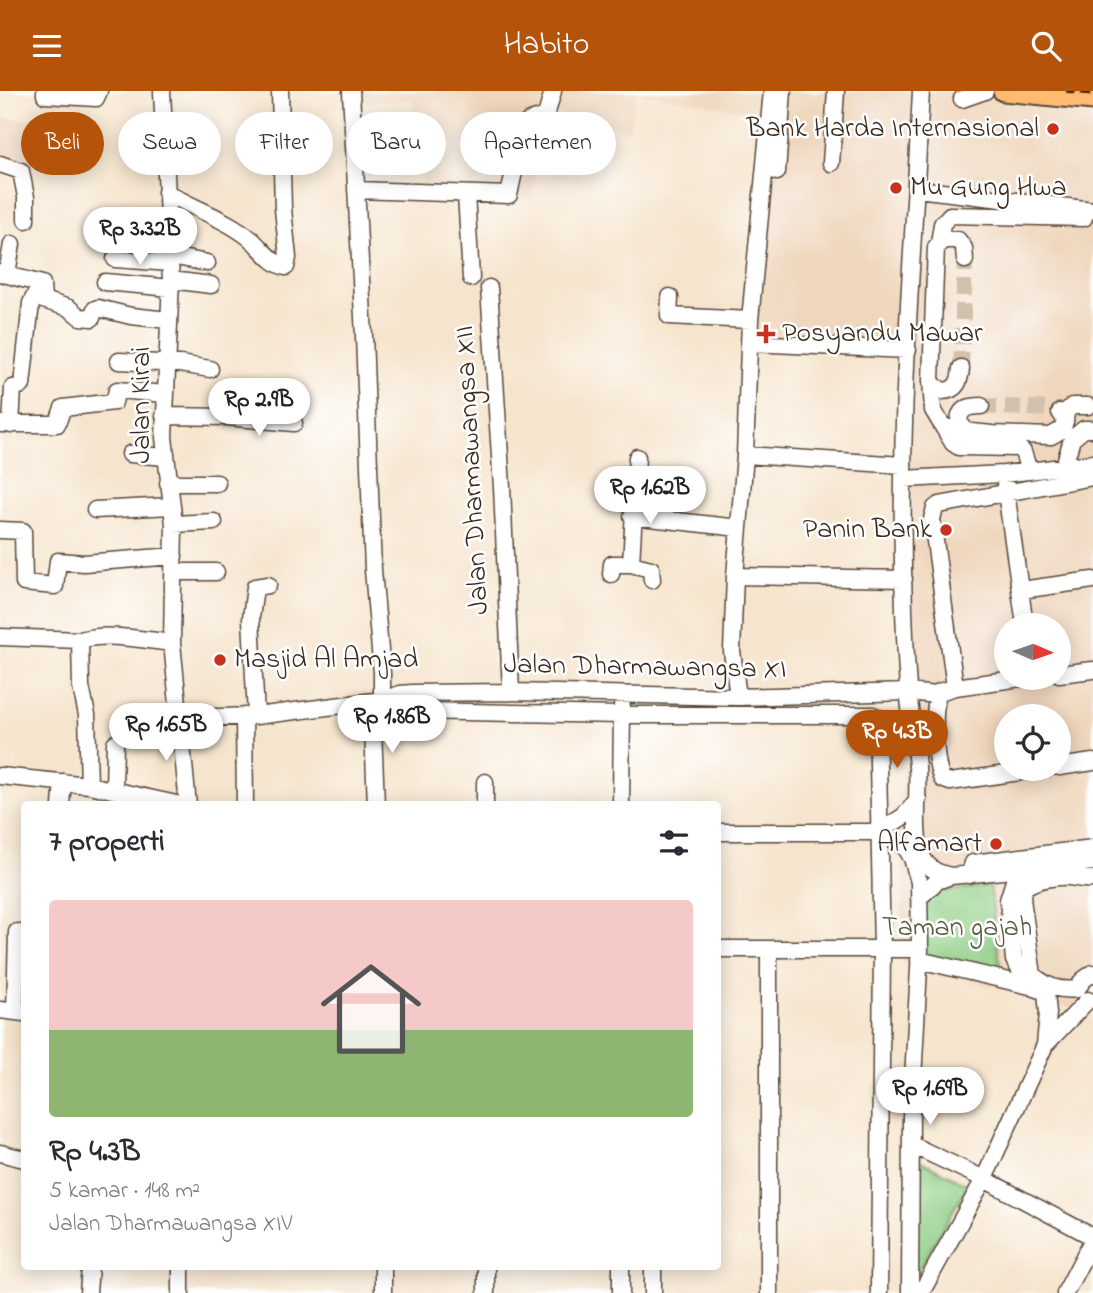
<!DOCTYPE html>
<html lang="id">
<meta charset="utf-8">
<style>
:root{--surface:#fff;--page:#f7f7f7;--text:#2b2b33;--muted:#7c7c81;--line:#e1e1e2;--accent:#b45309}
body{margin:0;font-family:"Indie Flower",sans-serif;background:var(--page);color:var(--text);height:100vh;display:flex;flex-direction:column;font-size:26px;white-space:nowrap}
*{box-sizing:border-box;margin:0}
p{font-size:23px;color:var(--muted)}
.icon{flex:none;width:38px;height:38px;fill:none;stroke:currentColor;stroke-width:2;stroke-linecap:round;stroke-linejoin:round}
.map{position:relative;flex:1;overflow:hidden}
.sheet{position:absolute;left:21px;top:710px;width:700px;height:469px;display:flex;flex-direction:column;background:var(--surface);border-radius:7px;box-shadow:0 4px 18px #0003}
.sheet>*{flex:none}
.banner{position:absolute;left:21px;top:21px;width:700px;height:63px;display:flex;gap:14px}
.needle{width:46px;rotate:92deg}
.fabs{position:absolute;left:994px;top:522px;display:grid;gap:14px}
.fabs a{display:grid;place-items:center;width:77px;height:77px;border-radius:50%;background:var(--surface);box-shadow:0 4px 18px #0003;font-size:35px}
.price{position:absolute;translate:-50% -60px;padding:0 16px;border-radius:24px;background:#fff;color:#222;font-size:23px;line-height:46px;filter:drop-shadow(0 2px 4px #0008)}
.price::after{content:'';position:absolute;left:50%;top:42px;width:21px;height:16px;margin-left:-10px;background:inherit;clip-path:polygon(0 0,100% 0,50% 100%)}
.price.active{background:var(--accent);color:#fff}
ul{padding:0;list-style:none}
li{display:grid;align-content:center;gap:14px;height:371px;padding:0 28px}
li+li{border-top:2px solid var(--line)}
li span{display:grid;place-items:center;height:217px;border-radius:7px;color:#555}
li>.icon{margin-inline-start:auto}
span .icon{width:126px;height:126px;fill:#fffc;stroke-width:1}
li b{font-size:30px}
h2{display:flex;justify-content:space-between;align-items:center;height:84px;padding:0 28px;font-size:30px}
.chip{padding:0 24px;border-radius:32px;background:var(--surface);box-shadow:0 4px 18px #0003;font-size:24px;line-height:63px}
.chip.active{background:var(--accent);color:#fff}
header{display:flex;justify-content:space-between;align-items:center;height:91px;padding:0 28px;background:var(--accent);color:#fff;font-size:32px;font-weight:600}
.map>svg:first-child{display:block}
</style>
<header><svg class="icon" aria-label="menu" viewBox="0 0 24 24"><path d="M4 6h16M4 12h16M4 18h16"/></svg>Habito<svg class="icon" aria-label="search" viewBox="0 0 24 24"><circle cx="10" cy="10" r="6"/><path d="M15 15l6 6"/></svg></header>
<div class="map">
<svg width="1093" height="1202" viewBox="0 0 1093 1202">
<rect width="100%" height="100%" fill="#fff"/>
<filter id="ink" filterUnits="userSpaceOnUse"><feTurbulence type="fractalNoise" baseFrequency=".0143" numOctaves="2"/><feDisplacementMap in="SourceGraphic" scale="14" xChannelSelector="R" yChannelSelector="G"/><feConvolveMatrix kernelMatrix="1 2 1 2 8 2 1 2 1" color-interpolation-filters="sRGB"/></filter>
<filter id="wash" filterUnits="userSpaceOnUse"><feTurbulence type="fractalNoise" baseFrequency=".00686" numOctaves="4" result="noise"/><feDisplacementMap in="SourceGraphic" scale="28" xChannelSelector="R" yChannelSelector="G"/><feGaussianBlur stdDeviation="1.57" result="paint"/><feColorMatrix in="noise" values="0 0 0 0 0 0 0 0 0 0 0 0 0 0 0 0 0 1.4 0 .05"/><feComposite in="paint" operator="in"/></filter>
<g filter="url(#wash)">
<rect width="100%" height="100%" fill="#f6e5ce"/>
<path fill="#efd6bc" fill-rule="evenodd" d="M357,0h736v921l-5,1 -186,-51v-471l3,-141 -149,-7 2,-50 19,-150 -23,-1 2,-29 -119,-21 -9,39 -78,-19 -19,87 -109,-14 -9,-85 -55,2zM1006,534h53v52h-53zM1006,625h53v52h-53z
M0,27l50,2 -7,46 -43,-7z"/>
<path fill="#8fce85" stroke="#657c52" stroke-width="2" d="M990,795l12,96 -85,-26v-62z
M913,1066l55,28 -56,96z"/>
</g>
<g filter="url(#ink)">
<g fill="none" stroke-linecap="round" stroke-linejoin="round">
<path stroke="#d1c0ab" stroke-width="16" stroke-dasharray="16 8" stroke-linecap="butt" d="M961,277l4,-108
M981,315l70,3 9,3"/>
<g stroke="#574638" stroke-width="19">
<path id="minor" d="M45,0v4l51,3 3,-7
M162,0l9,189 -7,157 10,87 -2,119 16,162
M351,0l13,245 9,234 9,103v27l-9,28 3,77
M921,0c-6,128 -17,257 -18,386 -1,70 0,141 5,211 2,27 7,53 9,79 2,25 -4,68 5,89 6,14 17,17 29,20
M962,8l23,-8
M831,72l5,-72
M0,73l21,7 5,26v23
M777,81l6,-81
M917,98l176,21
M356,99l153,5 15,-70 6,-4 16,-5 7,-25
M166,101c28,17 61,27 86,48 10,9 21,25 34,27l2,-9 -5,-49 -3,-118
M466,103l5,84
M939,152l3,-19 8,-9 134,3
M171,165l36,7
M115,168l56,4
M965,169l-1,-12 -6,-8h-15l-7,7 -5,133 2,30 9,15 10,5 40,4 59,2 12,-7 2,-9 -5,-8
M0,182l42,11 1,16 26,8 11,9 12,1 3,-9 3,-1 33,8 37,4
M7,183l5,-30
M171,189l40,5
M105,191l66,6
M489,197l13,199 9,205
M670,206l-1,19 81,4
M750,252l158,7
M119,270l61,3 30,5
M931,289l3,5 8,6c15,0 18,-10 19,-23
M164,325l62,1 68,6
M1065,331l1,-10 6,-6h16
M0,333h57l6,-16 51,-6 3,-12 49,4
M11,334l2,-37 9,-3 9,-82 4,-8h6
M942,334l11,18 6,4 59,1 5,4 6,19
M967,341l-8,-10c0,-14 10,-16 22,-16
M130,363l36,3
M745,364l158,10
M637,366l-6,107 20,5 1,11
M1064,375l8,-27 12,-10h9
M903,388l101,-5 89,-11
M168,392h49
M1005,394l20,140
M95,419l76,-4
M632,425l107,12
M174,433l40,-2
M0,439l23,1 1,52 31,3 3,-25 26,2 90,-7
M175,481h41
M611,483l1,-10h19
M735,485l169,3
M1021,499l72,-10
M0,546l80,3c29,-8 63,0 92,3
M80,549l1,47 6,28 2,70
M1059,583l34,-4
M1029,586l-74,10 -16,5c-7,18 -5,70 3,87l8,3 98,-14
M955,596l-23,-168 3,-11 4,-3 154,-28
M738,606l-6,-46 3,-75 10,-121 5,-135 22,-229
M382,609l18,10 13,1 210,4h250l4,2 5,232 -3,344
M244,625l1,89
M256,625l-5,-98 4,-31 13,-2
M181,627l75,-2 126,-16 18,-6 12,-1 99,-1 227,5 170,-5 29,3
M1059,676l34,-5
M0,685l89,9 92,20
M485,691v23
M114,699l1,-47
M61,714l2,-23
M621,714l1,-99
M718,741h161l25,-16 14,-17
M879,741l26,15 7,11 7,24 1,67 -9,168 -1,176
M1023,779l-8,8 -7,22 6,60 16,26
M969,784l4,-12 120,-15
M1093,788c-9,1 -14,-1 -23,-2 -13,-1 -34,2 -45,10l-3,12 11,76c14,12 26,16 44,14l6,-9 10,-7
M920,806l17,-16 14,-5 142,-14
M718,858h202
M769,859v343
M919,869l111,26 16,6
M0,919l24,3
M15,921l2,-80
M1045,954l3,-32 -2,-21
M912,1054l72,34 109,58
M0,1062l24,6
M181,1176v26
M383,1176v26
M486,1176v26
M653,1176v26
M88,1202l2,-26
M621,1202v-26
M921,1202l63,-114 61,-134 43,-45
M1065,1202l28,-54"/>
</g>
<g stroke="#574638" stroke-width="23">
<path id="major" d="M1003,0l90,9"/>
</g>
<use href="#minor" stroke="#fff" stroke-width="16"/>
<use href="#major" stroke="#ffbb71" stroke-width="19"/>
<path stroke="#3b2a1e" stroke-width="3.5" stroke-dasharray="10 5" stroke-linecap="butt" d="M1066,0l27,3"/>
</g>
</g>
<g fill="#c8321e" stroke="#fff" stroke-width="2.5">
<circle cx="1053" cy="38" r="7"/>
<circle cx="896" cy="97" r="7"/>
<path d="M762.5 232.5h7v7h7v7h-7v7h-7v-7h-7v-7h7z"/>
<circle cx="946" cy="439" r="7"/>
<circle cx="220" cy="569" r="7"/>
<circle cx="996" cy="753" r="7"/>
</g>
<g text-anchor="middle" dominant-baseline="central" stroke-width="5" stroke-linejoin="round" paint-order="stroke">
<g font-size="28" fill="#3b2a1e" stroke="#fff" text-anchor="end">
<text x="1039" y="38">Bank Harda Internasional</text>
<text x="910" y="97" text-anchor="start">Mu Gung Hwa</text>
<text x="782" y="243" text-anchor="start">Posyandu Mawar</text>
<text x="932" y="439">Panin Bank</text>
<text x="234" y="569" text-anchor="start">Masjid Al Amjad</text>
<text x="982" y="753">Alfamart</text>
</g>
<g font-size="28" fill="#3b2a1e" stroke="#fff">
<text transform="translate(142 314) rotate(-90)">Jalan Kirai</text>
<text transform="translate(473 379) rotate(-93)">Jalan Dharmawangsa XII</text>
<text transform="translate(645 577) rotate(1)">Jalan Dharmawangsa XI</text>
</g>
<g font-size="28" fill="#545b3d" stroke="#fff">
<text x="957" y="837">Taman gajah</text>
</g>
</g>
</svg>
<div class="fabs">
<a><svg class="needle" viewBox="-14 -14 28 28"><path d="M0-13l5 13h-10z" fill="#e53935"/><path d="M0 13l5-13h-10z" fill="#7c7c81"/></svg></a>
<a><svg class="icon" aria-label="locate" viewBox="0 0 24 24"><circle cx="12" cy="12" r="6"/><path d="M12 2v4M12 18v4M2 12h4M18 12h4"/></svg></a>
</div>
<b class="price" style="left:140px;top:176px">Rp 3.32B</b>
<b class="price" style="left:259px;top:347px">Rp 2.9B</b>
<b class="price" style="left:650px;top:435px">Rp 1.62B</b>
<b class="price" style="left:392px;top:664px">Rp 1.86B</b>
<b class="price" style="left:166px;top:672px">Rp 1.65B</b>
<b class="price active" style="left:897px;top:679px">Rp 4.3B</b>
<b class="price" style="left:930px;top:1036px">Rp 1.69B</b>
<div class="banner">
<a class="chip active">Beli</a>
<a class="chip">Sewa</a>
<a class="chip">Filter</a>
<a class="chip">Baru</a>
<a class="chip">Apartemen</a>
</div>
<section class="sheet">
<h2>7 properti<svg class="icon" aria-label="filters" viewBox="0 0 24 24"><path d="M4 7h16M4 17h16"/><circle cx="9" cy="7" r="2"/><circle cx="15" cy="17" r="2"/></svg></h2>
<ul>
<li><span style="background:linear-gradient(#f6c9c9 60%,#8fb573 0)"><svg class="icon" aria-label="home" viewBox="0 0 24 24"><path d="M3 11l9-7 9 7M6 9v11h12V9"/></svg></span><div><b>Rp 4.3B</b><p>5 kamar · 148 m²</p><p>Jalan Dharmawangsa XIV</p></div></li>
</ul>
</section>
</div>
